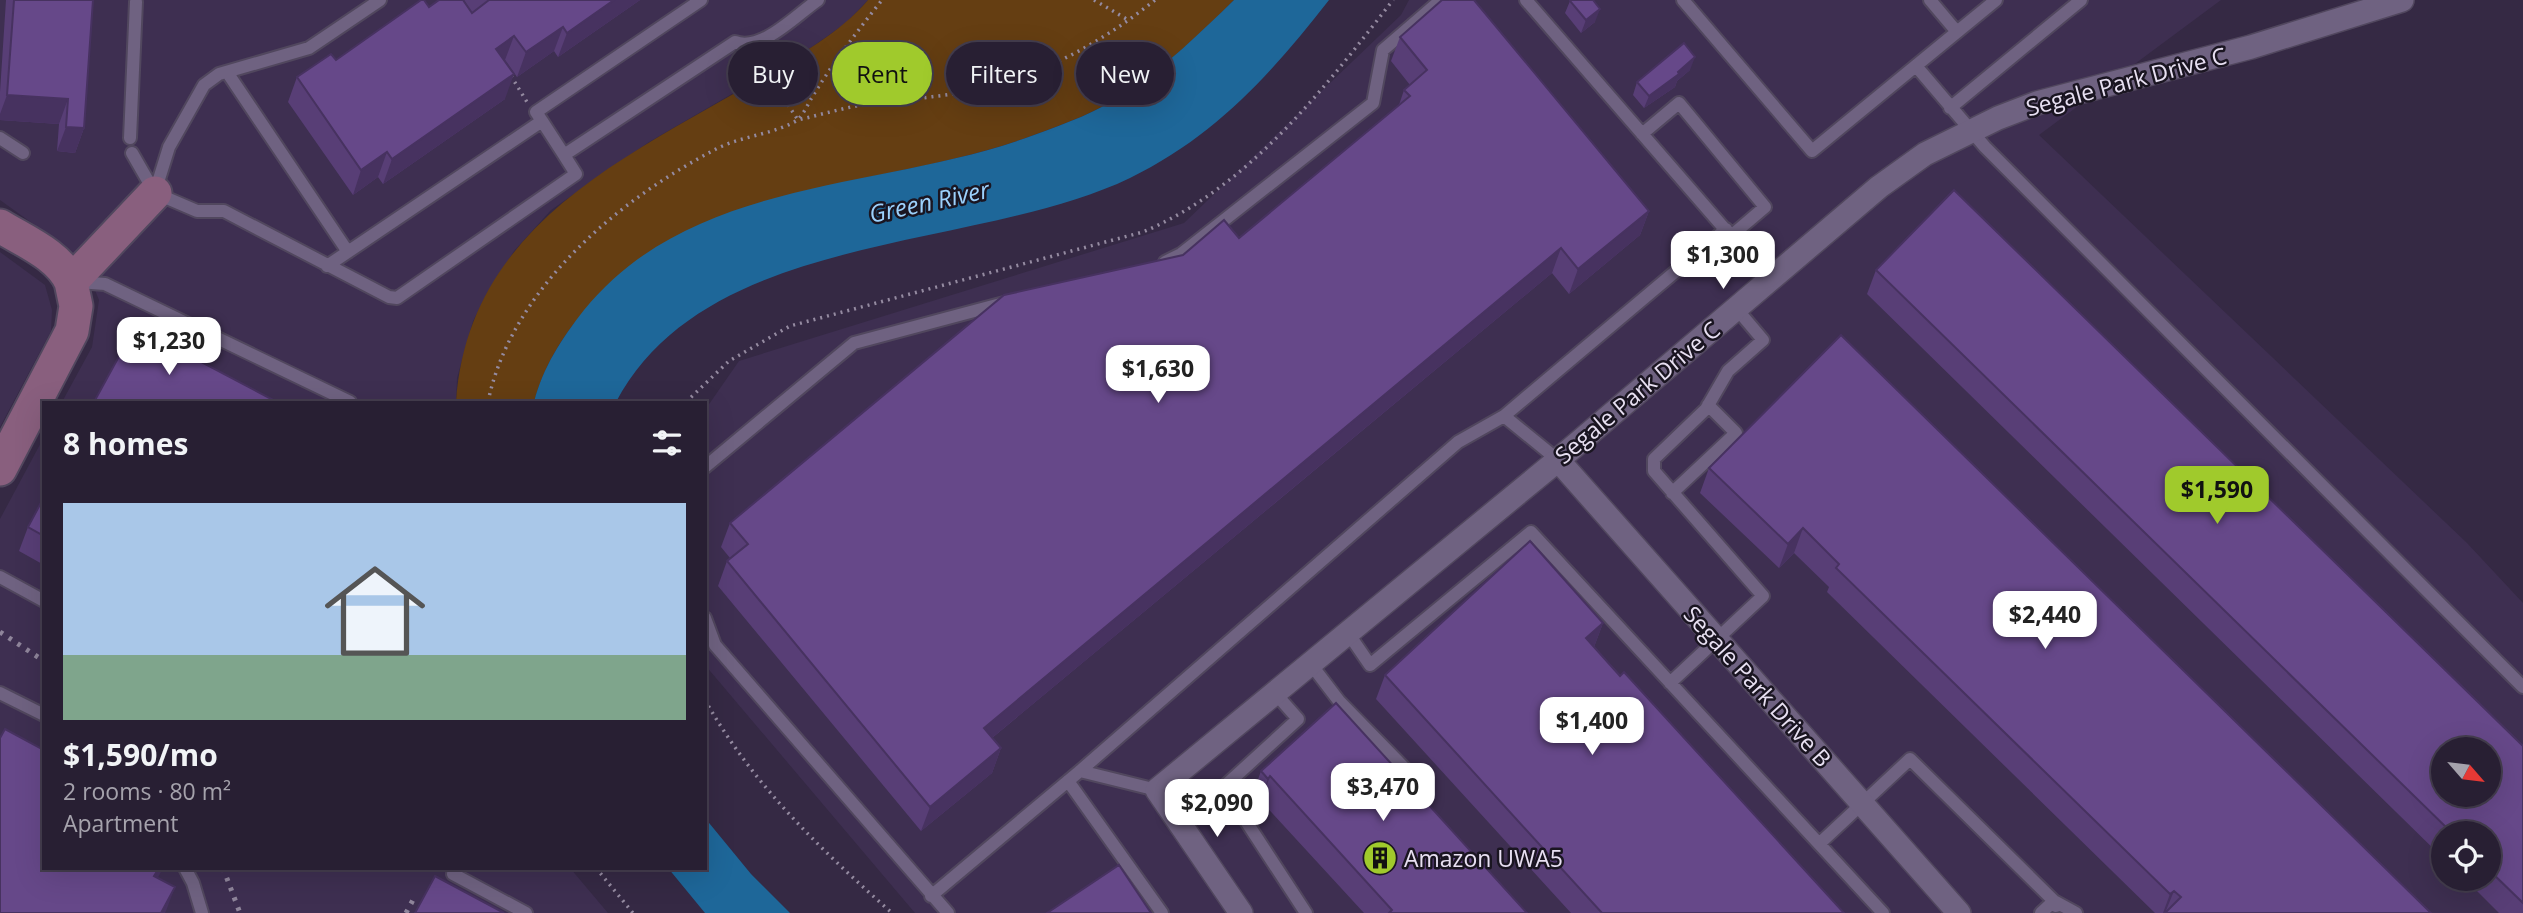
<!DOCTYPE html>
<meta charset="utf-8">
<style>
:root{--surface:#281f33;--page:#30273b;--text:#f1f3f6;--muted:#a5a2ac;--line:#443d4e;--accent:#a0ca2c}
body{margin:0;font-family:"Open Sans",sans-serif;background:var(--page);color:var(--text);height:100vh;display:flex;flex-direction:column;font-size:26px;white-space:nowrap}
*{box-sizing:border-box;margin:0}
p{font-size:23px;color:var(--muted)}
.icon{flex:none;width:38px;height:38px;fill:none;stroke:currentColor;stroke-width:2;stroke-linecap:round;stroke-linejoin:round}
.map{position:relative;flex:1;overflow:hidden}
.sheet{position:absolute;left:42px;top:401px;width:665px;height:469px;display:flex;flex-direction:column;background:var(--surface);border-radius:0px;box-shadow:0 7px 28px #0002,0 0 0 2px var(--line)}
.sheet>*{flex:none}
.top-card{position:absolute;left:728px;top:42px;width:665px;height:63px;display:flex;gap:14px}
.needle{width:46px;rotate:118deg}
.tools{position:absolute;left:2431px;top:737px;display:grid;gap:14px}
.tools a{display:grid;place-items:center;width:70px;height:70px;border-radius:50%;background:var(--surface);box-shadow:0 7px 28px #0002,0 0 0 2px var(--line);font-size:35px}
.price{position:absolute;translate:-50% -60px;padding:0 16px;border-radius:14px;background:#fff;color:#222;font-size:23px;line-height:46px;filter:drop-shadow(0 2px 4px #0008)}
.price::after{content:'';position:absolute;left:50%;top:42px;width:21px;height:16px;margin-left:-10px;background:inherit;clip-path:polygon(0 0,100% 0,50% 100%)}
.price.on{background:var(--accent);color:#111}
ul{padding:0;list-style:none}
li{display:grid;align-content:center;gap:14px;height:371px;padding:0 21px}
li span{display:grid;place-items:center;height:217px;border-radius:0px;color:#555}
li>.icon{margin-inline-start:auto}
span .icon{width:126px;height:126px;fill:#fffc;stroke-width:1}
li b{font-size:30px}
h2{display:flex;justify-content:space-between;align-items:center;height:84px;padding:0 21px;font-size:30px}
.chip{padding:0 24px;border-radius:32px;background:var(--surface);box-shadow:0 7px 28px #0002,0 0 0 2px var(--line);font-size:24px;line-height:63px}
.chip.on{background:var(--accent);color:#111}
.map>svg:first-child{display:block}
</style>
<div class="map">
<svg width="2523" height="913" viewBox="0 0 2523 913">
<rect width="100%" height="100%" fill="#352944"/>
<path fill="#3e2f51" fill-rule="evenodd" d="M0,0h868l-22,23 -37,26 -160,93 -98,68 -37,41 -29,47 -12,23 -16,57 -1,24h-394l30,-55 7,-47 -11,-27 -27,-29 -61,-44z
M1409,0h812l-182,135 428,408 56,60v310h-1608l-210,-248v-255l34,-49 445,-138 217,-208zM2443,749h45v45h-45zM2443,833h45v45h-45z
M0,252l45,33 7,25 -1,21 -51,96z
M44,437v431h526l38,45h-608v-394z"/>
<path fill="#653e12" d="M868,0h366c-33,33 -69,67 -108,93 -27,18 -61,31 -92,42 -152,57 -341,41 -453,180 -22,26 -38,54 -47,87h-78c12,-178 171,-245 305,-324 38,-23 78,-44 107,-78z"/>
<path fill="#1e6799" d="M1234,0h95c-58,74 -113,136 -199,178 -156,75 -422,51 -514,224h-82c9,-35 28,-64 50,-92 110,-135 300,-119 450,-175 31,-11 65,-24 92,-42 39,-26 74,-60 108,-93z
M705,818l46,56 39,39h-85l-37,-45h37z"/>
<g fill="none" stroke-linecap="round" stroke-linejoin="round">
<g stroke="#51475e" stroke-width="16">
<path id="lane" d="M1526,0l243,280
M1683,0l129,151 145,-119 -27,-32
M1957,32l39,-32
M1916,66l69,81 538,540
M227,72l121,180
M1950,108l131,-108
M542,121l-6,-9 165,-112
M1642,134l37,-31 86,104 -34,29
M0,138l23,15
M130,138l6,-136
M132,153l23,40 42,18h27l165,86 8,1 179,-124 -12,-19 171,-113c27,10 61,-27 83,-42
M155,192l14,-45 35,-62 15,-11 90,-26 71,-48
M1165,262l16,-8 192,-151 10,-53 58,-50
M327,266l215,-145 22,34
M78,282l27,2 245,118
M1504,416l222,-187
M705,467l149,-124 154,-41
M1672,493l64,-60 -28,-28
M0,577l44,24
M705,618l10,27 233,268
M1348,633l22,32 161,-133 352,381
M1310,663l29,38 80,82
M1670,683l93,-87 -109,-125v-12l52,-50 22,-38 35,-31 -27,-32
M0,693l44,22
M1275,693l23,26 -71,65v8l79,121
M1080,771l77,19
M1068,781l94,132
M1819,844l91,-85 144,142 22,12
M185,868l8,15 9,30
M453,874l73,39
M931,896l149,-125 378,-329 46,-26 54,44
M2041,913l13,-12 2,5"/>
</g>
<g stroke="#51475e" stroke-width="26">
<path id="street" d="M1558,460l401,453
M1241,913l-84,-123 401,-330 321,-273 46,-33 73,-36 39,-15 214,-56 151,-47"/>
</g>
<g stroke="#51475e" stroke-width="37">
<path id="secondary" d="M0,226c24,15 59,29 71,56
M0,469l72,-138 4,-25 -5,-24 84,-89"/>
</g>
<path stroke="#958ba1" stroke-width="3.5" stroke-dasharray="2 5" stroke-linecap="butt" d="M1094,0l36,21
M757,58l41,62c21,-5 42,-11 63,-15 39,-6 79,-7 118,-16 64,-14 125,-48 176,-89
M511,76l16,26
M488,402c23,-113 130,-202 228,-253 25,-13 55,-14 80,-28 6,-4 11,-15 15,-22 21,-35 45,-66 71,-99
M686,402l43,-41 61,-35 353,-94c106,-45 181,-143 250,-232
M705,700c48,85 115,149 187,213
M596,868l37,45"/>
<use href="#lane" stroke="#6f6281" stroke-width="12"/>
<use href="#street" stroke="#6f6281" stroke-width="23"/>
<use href="#secondary" stroke="#895f7e" stroke-width="33"/>
<path stroke="#8f859b" stroke-width="5" stroke-dasharray="3.5 7" stroke-linecap="butt" d="M0,632l44,29
M223,868l17,45
M406,913l8,-15"/>
</g>
<path fill="#583e76" d="M6,0h87l-9,128 -9,25 -18,-2 2,-27 -59,-4v-28z
M464,0h176l-82,57 -4,-6 -37,26 -12,-17 -1,1 1,38 -122,85 -5,-7 -25,18 -65,-93 9,-25 39,-17 93,-53 43,6z
M1570,1l25,21 -14,11 -16,-20z
M1400,37l249,174 -9,24 -71,59 -17,-21 -560,465 9,10 -9,25 -71,58 -203,-245 9,-25 3,-3 -9,-11 9,-24 453,-268 56,-17 160,-133 5,-15 6,-5 -19,-24z
M1690,70l-13,11 -2,6 -31,21 -11,-13 4,-13z
M1876,270l647,476v167h-24l-35,-35h24v-45h-45v25l-576,-564z
M1709,468l722,445h-276l-328,-321 2,-5 -35,-34 -15,15 -79,-75z
M44,497v68l-25,-14 9,-24z
M1603,623l-9,24 250,266h-273l-195,-214 9,-24z
M1261,771l266,142h-163l-103,-112 -2,2 -7,-7z"/>
<path fill="#473260" d="M614,0h26l-82,57 9,-24z
M1600,9l-5,13 -14,11 5,-13z
M563,27l-9,24 -37,26 9,-25z
M514,36l-9,24 -18,13 9,-24z
M1695,57l-5,13 -13,11 -2,6 -31,21 5,-12z
M514,74l-9,25 -122,85 9,-25z
M7,95l61,4 -9,25 -59,-4v-6z
M66,127l18,1 -9,25 -18,-2z
M387,152l-9,25 -25,18 8,-25z
M1649,211l-9,24 -71,59 9,-25z
M1561,248l-9,25 -577,479 9,-24z
M1803,528l-9,25 -15,15 9,-24z
M1603,623l-9,24 -8,-9z
M1001,748l-9,25 -71,58 9,-24z
M1270,776l-9,25 -2,2 9,-24z
M159,868h4l-17,32 8,-24z
M175,887l-9,24 -1,2h-4z
M2174,891l-9,22h-2l7,-19z"/>
<path fill="#664889" stroke="#473260" stroke-width="2" fill-rule="evenodd" d="M14,0h79l-9,128 -18,-1 2,-28 -61,-4z
M421,0h3l5,7 10,-7h24l9,13 17,-13h125l-47,33 -4,-6 -37,25 -12,-16 -18,13 18,25 -122,85 -5,-7 -26,18 -64,-93 34,-23 5,6z
M1442,0h32l175,211 -71,58 -17,-21 -577,480 17,20 -71,59 -203,-246 21,-17 -18,-21 274,-228 179,-40 41,-35 15,18 171,-142 -6,-6 23,-20 -27,-33z
M1570,0h23l7,9 -14,11 -16,-19z
M1684,43l11,14 -17,15 1,2 -30,22 -12,-14z
M1954,190l569,556v157l-35,-34v-36h-36l-576,-563zM2443,749h45v45h-45z
M135,327l142,75h-183z
M1841,335l590,578h-266l16,-16 -7,-6 -4,3 -334,-326 3,-4 -36,-36 -15,16 -79,-76z
M44,497v39l-16,-9z
M1530,541l73,82 -17,15 34,38 4,-4 220,241h-242l-217,-238z
M1336,703l191,210h-138l3,-3 -122,-134 -2,3 -7,-8z
M5,729l39,21v118h115l-5,8 21,11 -14,26h-161v-175z
M1119,865l32,48h-104z
M435,876l69,37h-89z"/>
<defs>
<g id="building-disc" transform="scale(1.75)"><circle r="9.5" fill="#a0ca2c" stroke="#1a1521"/><path d="M-4-6H4V6H1V3H-1V6H-4ZM-2.5-4.3h1.7v1.8h-1.7ZM.8-4.3h1.7v1.8H.8ZM-2.5-1h1.7V.8h-1.7ZM.8-1h1.7V.8H.8Z" fill="#111"/></g>
</defs>
<g fill-rule="evenodd">
<use href="#building-disc" x="1380" y="858"/>
</g>
<g text-anchor="middle" dominant-baseline="central" stroke-width="5" stroke-linejoin="round" paint-order="stroke">
<g font-size="23" fill="#e8e0f2" stroke="#1a1521">
<text transform="translate(2126 81) rotate(-15)">Segale Park Drive C</text>
<text transform="translate(1637 392) rotate(-40)">Segale Park Drive C</text>
<text transform="translate(1758 686) rotate(48)">Segale Park Drive B</text>
</g>
<g font-size="23" fill="#e8e0f2" stroke="#1a1521" text-anchor="start">
<text x="1404" y="858">Amazon UWA5</text>
</g>
<g font-size="24" font-style="italic" fill="#9cd1fc" stroke="#1a1521">
<text transform="translate(929 201) rotate(-12)">Green River</text>
</g>
</g>
</svg>
<div class="tools">
<a><svg class="needle" viewBox="-14 -14 28 28"><path d="M0-13l5 13h-10z" fill="#e53935"/><path d="M0 13l5-13h-10z" fill="#a5a2ac"/></svg></a>
<a><svg class="icon" aria-label="locate" viewBox="0 0 24 24"><circle cx="12" cy="12" r="6"/><path d="M12 2v4M12 18v4M2 12h4M18 12h4"/></svg></a>
</div>
<b class="price" style="left:1723px;top:291px">$1,300</b>
<b class="price" style="left:169px;top:377px">$1,230</b>
<b class="price" style="left:1158px;top:405px">$1,630</b>
<b class="price on" style="left:2217px;top:526px">$1,590</b>
<b class="price" style="left:2045px;top:651px">$2,440</b>
<b class="price" style="left:1592px;top:757px">$1,400</b>
<b class="price" style="left:1383px;top:823px">$3,470</b>
<b class="price" style="left:1217px;top:839px">$2,090</b>
<div class="top-card">
<a class="chip">Buy</a>
<a class="chip on">Rent</a>
<a class="chip">Filters</a>
<a class="chip">New</a>
</div>
<section class="sheet">
<h2>8 homes<svg class="icon" aria-label="filters" viewBox="0 0 24 24"><path d="M4 7h16M4 17h16"/><circle cx="9" cy="7" r="2"/><circle cx="15" cy="17" r="2"/></svg></h2>
<ul>
<li><span style="background:linear-gradient(#a9c7e8 70%,#7fa58c 0)"><svg class="icon" aria-label="home" viewBox="0 0 24 24"><path d="M3 11l9-7 9 7M6 9v11h12V9"/></svg></span><div><b>$1,590/mo</b><p>2 rooms · 80 m²</p><p>Apartment</p></div></li>
</ul>
</section>
</div>
